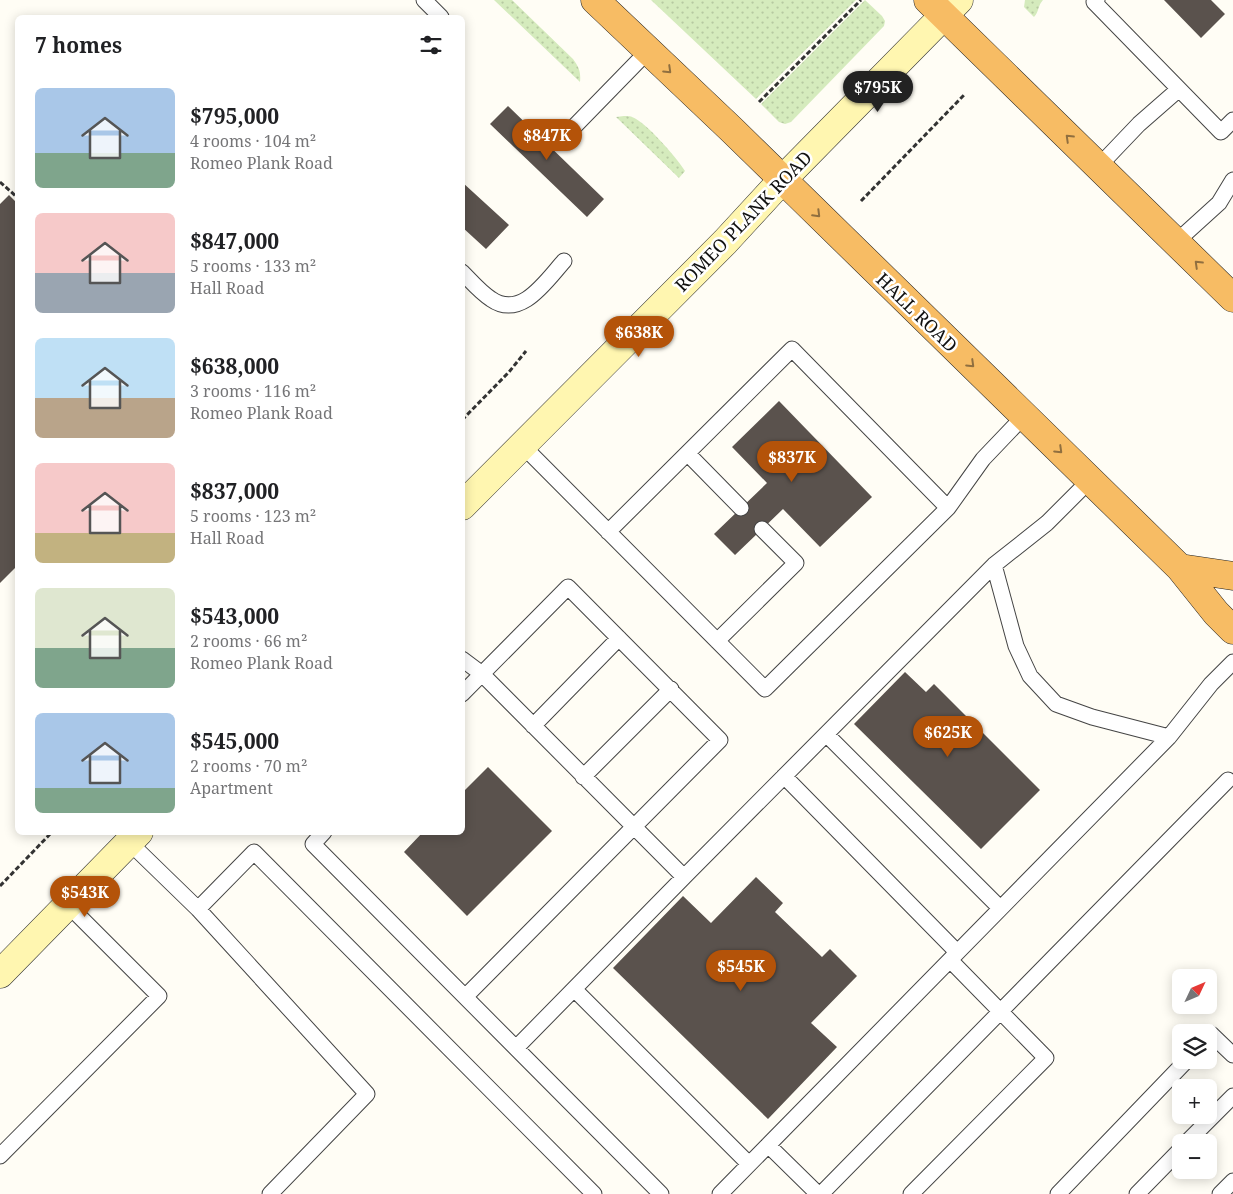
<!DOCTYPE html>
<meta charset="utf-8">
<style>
:root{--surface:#fff;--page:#f2f2f2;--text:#202124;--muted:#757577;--accent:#b45309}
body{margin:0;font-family:"Noto Serif",serif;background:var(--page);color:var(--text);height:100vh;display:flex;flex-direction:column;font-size:19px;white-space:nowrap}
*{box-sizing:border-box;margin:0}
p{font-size:16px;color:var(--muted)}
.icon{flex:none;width:28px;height:28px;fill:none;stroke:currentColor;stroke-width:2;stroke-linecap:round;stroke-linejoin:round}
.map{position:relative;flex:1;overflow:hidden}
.panel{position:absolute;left:15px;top:15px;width:450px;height:820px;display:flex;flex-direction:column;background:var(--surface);border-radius:8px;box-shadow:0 2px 12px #0003}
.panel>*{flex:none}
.needle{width:32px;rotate:46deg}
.fabs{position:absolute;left:1172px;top:969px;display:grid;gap:10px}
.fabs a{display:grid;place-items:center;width:45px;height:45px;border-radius:8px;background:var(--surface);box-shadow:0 2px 12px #0003;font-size:25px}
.price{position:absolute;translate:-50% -42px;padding:0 11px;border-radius:18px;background:var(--accent);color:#fff;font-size:16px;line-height:32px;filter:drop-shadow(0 1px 2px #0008)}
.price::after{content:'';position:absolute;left:50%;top:30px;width:15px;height:11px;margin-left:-8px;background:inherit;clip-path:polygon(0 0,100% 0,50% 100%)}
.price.on{background:#222;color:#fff}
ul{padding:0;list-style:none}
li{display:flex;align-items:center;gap:15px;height:125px;padding:0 20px}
li span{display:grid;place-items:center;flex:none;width:140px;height:100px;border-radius:8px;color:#555}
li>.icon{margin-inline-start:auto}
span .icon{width:60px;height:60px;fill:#fffc;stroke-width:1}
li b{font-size:21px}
h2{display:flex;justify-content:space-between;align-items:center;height:60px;padding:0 20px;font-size:21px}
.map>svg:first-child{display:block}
</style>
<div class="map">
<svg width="1233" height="1194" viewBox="0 0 1233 1194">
<defs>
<pattern id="green-dots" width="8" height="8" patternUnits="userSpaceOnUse" patternTransform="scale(1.25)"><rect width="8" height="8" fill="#d5ebbd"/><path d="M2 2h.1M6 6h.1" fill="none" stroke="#b6c8a1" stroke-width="1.8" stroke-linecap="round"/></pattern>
</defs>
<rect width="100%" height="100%" fill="#fffdf5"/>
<path fill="url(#green-dots)" d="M494,0h18l61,59c6,8 8,13 7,23z
M651,0h205l-100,99z
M865,0l17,16 3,5 -1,5 -93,96 -6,2 -6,-2 -18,-18z
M1025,0h18c-5,5 -4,12 -9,17l-10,-10z
M624,116c1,0 8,0 8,1 14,5 46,42 53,54l-6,7 -63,-61z"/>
<path fill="#5a524d" d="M1164,0h47l14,14 -24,24z
M508,106l96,93 -17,18 -97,-93z
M462,182l47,43 -23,24 -24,-22z
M9,195l9,9v361l-18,18v-379z
M779,401l93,96 -52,50 -37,-38 -48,46 -21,-21 53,-51 -35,-36z
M905,672l21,20 8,-8 106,106 -59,59 -127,-125z
M488,767l64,64 -85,85 -63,-64 19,-20h39v-39z
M756,877l27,26 -8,9 47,45 8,-8 27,27 -46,47 26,24 -69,72 -155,-151 70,-72 28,27z"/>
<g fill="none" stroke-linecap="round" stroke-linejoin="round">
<g stroke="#444" stroke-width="17">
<path id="service" d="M424,0l17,17
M1097,0l-3,2 127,130 12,-12
M568,133l80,-82
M1098,167l41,-43 40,-35
M1176,242l43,-39 14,-23
M462,272c9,9 18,20 29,27 30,21 55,-18 73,-38
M523,446l242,243 183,-181 35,-49 41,-43
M688,454l53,54
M608,532l184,-183 156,159
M994,565l22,81 14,30 26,28 36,13 77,20
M717,641l79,-78 -34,-34
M462,659l20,15 202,203 310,-312 53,-42 43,-43
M462,694l106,-107 152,153 -255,257
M533,726l86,-88
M826,734l174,174
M784,776l173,176
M583,777l88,-88
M324,832l-11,12 348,350
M129,842l69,67 169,185 -97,100
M198,909l56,-57 340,342
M574,989l175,175
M1209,1037l2,-3 22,21
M516,1048l168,-171
M1187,1142l46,-46
M768,1145l50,49
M0,1156l159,-160 -91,-91
M720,1194l449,-457 42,-53 22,-22
M821,1194l407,-414
M911,1194l135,-136 -96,-98
M1058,1194l129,-134
M1137,1194l44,-45
M1220,1194l13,-13"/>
</g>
<g stroke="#333" stroke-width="29">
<path id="secondary" d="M462,506l263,-264 57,-62 177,-180
M0,974l139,-142"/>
</g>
<g stroke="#222" stroke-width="29">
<path id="trunk" d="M595,0l137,130 448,438 36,45 17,17
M928,0l305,298
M1180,568l53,8"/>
</g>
<path stroke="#333" stroke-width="3" stroke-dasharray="5 2.5" stroke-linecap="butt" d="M759,102l102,-102
M0,182l18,16
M861,201l103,-106
M462,420l47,-48 17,-21
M0,886l52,-54"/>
<use href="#service" stroke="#fff" stroke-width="15"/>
<use href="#secondary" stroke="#fff6b0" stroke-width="28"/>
<use href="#trunk" stroke="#f7bc64" stroke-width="28"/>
</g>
<defs><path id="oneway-chevron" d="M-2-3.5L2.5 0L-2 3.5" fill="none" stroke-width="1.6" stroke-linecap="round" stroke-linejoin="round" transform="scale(1.25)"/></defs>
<g stroke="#906f3f">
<use href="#oneway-chevron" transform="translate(668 70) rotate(44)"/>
<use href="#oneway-chevron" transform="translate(1069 138) rotate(-136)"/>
<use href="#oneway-chevron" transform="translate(817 214) rotate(45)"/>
<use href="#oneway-chevron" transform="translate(1198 264) rotate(-136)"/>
<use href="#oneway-chevron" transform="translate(971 364) rotate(44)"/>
<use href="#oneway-chevron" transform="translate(1059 450) rotate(44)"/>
</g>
<g text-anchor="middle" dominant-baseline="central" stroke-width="5" stroke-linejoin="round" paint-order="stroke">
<g font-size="18" fill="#111" stroke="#fff">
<text transform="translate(743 221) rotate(-46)">ROMEO PLANK ROAD</text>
<text transform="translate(917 312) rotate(44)">HALL ROAD</text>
</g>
</g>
</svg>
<div class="fabs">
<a><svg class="needle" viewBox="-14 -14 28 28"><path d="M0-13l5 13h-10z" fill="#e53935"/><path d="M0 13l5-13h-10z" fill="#757577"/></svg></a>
<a><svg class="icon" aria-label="layers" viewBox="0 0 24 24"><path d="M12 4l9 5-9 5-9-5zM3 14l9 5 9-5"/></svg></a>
<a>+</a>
<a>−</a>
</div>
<b class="price on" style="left:878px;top:113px">$795K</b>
<b class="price" style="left:547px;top:161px">$847K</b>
<b class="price" style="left:639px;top:358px">$638K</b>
<b class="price" style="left:792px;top:483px">$837K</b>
<b class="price" style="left:948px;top:758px">$625K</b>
<b class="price" style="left:85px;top:918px">$543K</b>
<b class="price" style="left:741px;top:992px">$545K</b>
<section class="panel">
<h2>7 homes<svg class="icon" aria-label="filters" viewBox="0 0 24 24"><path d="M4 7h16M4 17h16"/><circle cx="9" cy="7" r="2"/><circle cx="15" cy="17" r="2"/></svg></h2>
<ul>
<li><span style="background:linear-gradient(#a9c7e8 65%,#7fa58c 0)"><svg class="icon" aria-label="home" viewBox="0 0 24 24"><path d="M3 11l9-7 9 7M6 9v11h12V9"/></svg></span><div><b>$795,000</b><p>4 rooms · 104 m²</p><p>Romeo Plank Road</p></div></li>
<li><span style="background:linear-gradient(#f6c9c9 60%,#9aa5b1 0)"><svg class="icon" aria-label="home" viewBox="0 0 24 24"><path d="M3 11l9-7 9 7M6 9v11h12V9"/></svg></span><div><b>$847,000</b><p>5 rooms · 133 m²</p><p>Hall Road</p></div></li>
<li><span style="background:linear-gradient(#bfe0f5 60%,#b9a48a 0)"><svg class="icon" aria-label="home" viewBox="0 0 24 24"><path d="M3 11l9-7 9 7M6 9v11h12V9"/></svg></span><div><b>$638,000</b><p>3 rooms · 116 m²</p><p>Romeo Plank Road</p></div></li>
<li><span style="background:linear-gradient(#f6c9c9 70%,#c2b280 0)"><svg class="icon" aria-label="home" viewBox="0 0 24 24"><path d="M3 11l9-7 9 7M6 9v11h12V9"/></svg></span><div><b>$837,000</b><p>5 rooms · 123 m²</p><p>Hall Road</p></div></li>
<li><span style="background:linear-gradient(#dfe7d0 60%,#7fa58c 0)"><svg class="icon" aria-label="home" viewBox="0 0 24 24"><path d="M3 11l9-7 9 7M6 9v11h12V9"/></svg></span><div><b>$543,000</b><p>2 rooms · 66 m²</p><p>Romeo Plank Road</p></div></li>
<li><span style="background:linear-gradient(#a9c7e8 75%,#7fa58c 0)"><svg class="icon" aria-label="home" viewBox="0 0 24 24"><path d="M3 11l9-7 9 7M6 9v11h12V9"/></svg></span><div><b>$545,000</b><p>2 rooms · 70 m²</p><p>Apartment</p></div></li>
</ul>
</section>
</div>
